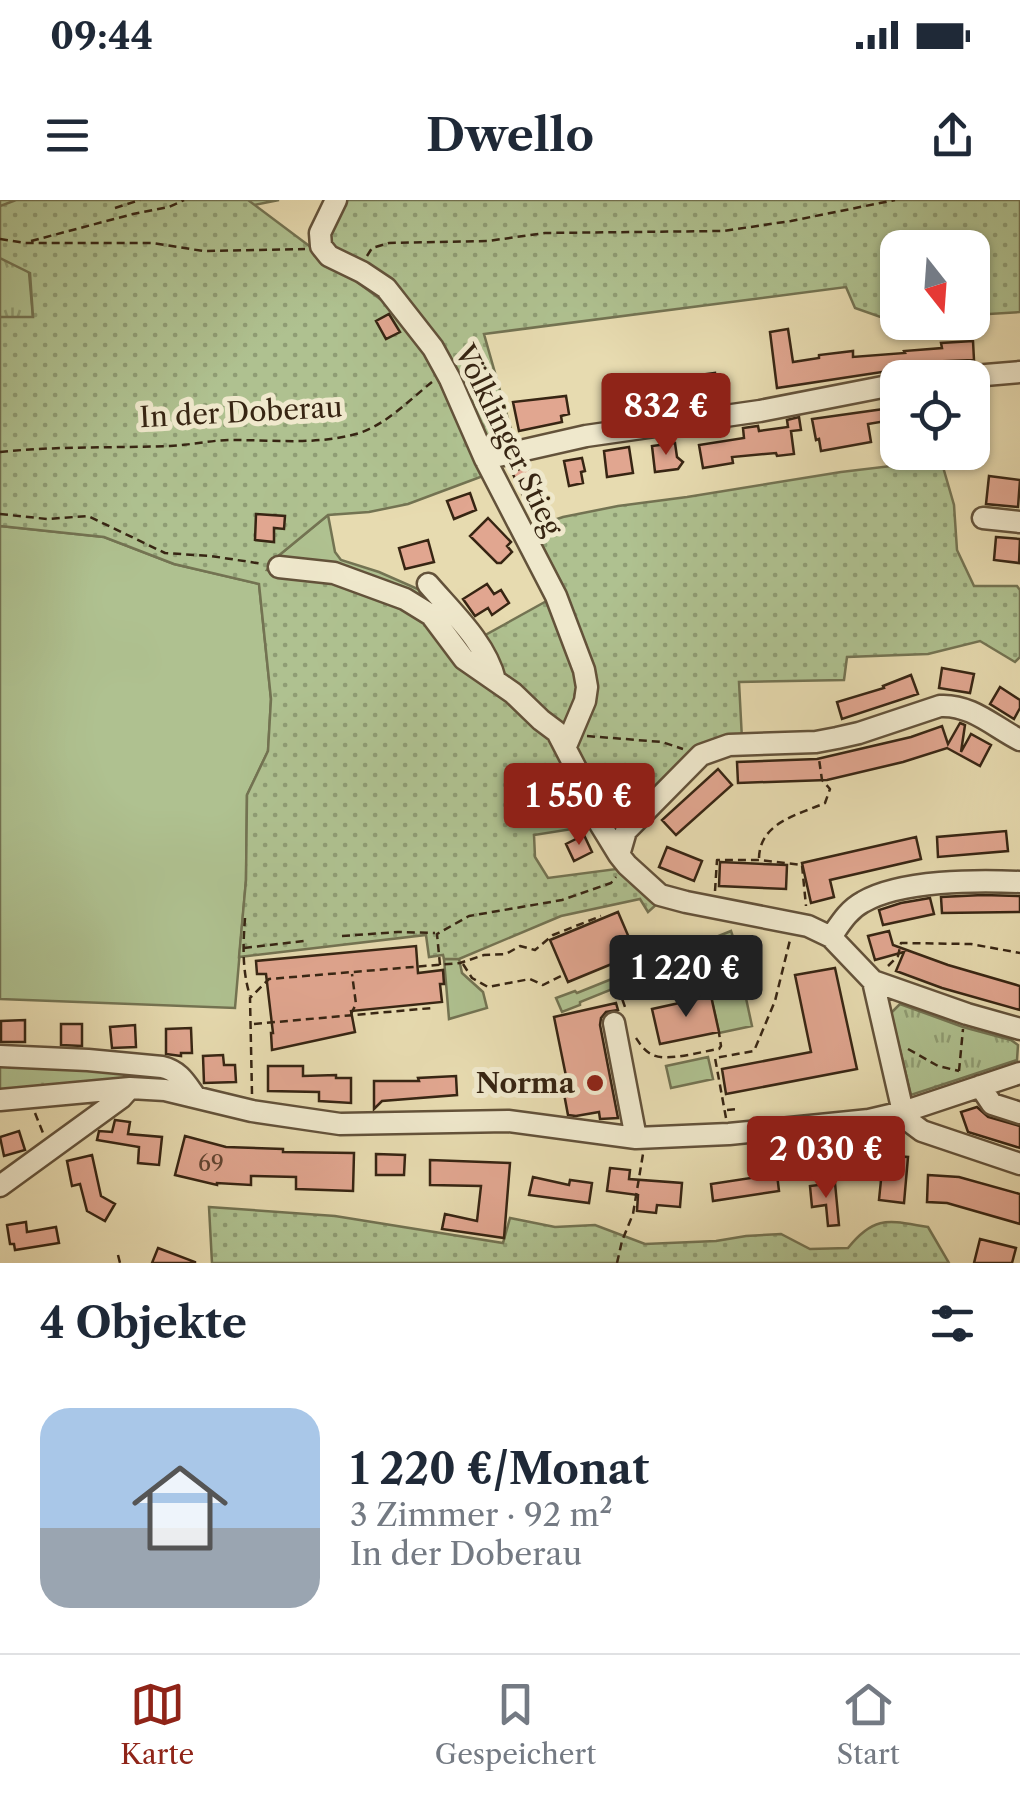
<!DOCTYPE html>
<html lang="de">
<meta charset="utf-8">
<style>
:root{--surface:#fff;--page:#f6f6f7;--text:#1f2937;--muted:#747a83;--line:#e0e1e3;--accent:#8f2418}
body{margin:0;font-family:"Libre Caslon Text",serif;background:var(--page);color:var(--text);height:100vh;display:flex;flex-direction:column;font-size:38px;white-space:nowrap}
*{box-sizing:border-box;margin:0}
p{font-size:32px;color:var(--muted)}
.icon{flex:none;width:55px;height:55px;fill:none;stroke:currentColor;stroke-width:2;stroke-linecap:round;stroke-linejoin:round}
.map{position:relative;height:1063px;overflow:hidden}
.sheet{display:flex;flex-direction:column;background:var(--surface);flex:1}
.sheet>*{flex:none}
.needle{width:65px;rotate:163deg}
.tools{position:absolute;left:880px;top:30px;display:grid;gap:20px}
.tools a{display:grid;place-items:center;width:110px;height:110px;border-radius:20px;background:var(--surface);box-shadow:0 2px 8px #0004;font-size:50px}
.price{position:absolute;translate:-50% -85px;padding:0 22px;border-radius:10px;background:var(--accent);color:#fff;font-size:32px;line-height:65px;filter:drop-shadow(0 2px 5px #0008)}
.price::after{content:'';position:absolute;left:50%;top:60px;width:30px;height:22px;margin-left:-15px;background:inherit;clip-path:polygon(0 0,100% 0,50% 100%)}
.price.active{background:#222;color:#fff}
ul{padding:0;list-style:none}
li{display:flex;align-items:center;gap:30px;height:250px;padding:0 40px}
li span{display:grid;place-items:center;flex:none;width:280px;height:200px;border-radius:30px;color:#555}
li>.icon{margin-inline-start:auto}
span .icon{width:120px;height:120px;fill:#fffc;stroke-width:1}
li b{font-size:42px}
h2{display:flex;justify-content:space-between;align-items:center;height:120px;padding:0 40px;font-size:42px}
.status{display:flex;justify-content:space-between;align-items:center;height:70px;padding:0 50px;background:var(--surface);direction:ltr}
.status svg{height:28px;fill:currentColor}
header{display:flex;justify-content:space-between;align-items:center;height:130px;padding:0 40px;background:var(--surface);font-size:45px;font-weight:700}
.tabs{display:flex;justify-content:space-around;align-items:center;height:140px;border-top:2px solid var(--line);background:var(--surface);font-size:28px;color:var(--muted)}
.tabs a{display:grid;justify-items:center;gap:5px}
.tabs .active{color:var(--accent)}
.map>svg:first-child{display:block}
</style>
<div class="status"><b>09:44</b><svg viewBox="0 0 49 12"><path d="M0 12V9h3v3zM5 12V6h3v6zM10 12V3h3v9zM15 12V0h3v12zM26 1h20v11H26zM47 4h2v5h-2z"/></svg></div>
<header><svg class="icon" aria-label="menu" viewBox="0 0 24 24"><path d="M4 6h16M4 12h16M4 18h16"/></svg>Dwello<svg class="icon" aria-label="share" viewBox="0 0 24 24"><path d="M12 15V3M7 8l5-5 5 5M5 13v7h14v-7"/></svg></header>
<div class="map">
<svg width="1020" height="1063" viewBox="0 0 1020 1063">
<defs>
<pattern id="park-tufts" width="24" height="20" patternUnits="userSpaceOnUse" patternTransform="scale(2.5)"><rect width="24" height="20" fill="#afc190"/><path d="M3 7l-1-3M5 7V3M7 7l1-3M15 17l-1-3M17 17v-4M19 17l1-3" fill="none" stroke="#8f9d74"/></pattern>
<pattern id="garden-dots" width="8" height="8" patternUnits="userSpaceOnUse" patternTransform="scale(2.5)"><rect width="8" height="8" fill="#afc190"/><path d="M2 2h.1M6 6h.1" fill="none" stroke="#8f9d74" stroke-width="1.8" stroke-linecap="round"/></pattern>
</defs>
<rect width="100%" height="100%" fill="#e7dbb0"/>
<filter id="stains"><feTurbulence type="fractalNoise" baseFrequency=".002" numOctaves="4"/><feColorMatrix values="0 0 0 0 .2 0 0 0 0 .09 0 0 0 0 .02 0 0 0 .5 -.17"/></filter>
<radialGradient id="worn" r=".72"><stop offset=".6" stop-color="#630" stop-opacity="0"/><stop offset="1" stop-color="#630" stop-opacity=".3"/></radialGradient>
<path fill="#afc190" stroke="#737352" stroke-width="2.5" d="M328,315l7,37 6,8 38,12 48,21 58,67 -213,-99z
M0,326l104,11 70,27 85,20 12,115 -3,52 -21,44 -1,85 -11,128 -235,-9z
M731,731l3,9 -154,62v3l-18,7 -6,-14 19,-7 2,2z
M444,759h15l3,14 21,19 4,16 -38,11z
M744,789l8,37 -33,7 -8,-37z
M708,857l5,22 -42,9 -5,-22z"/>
<path fill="url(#park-tufts)" stroke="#737352" stroke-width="2.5" d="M0,0h279l-172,35 -81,4 10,112 -36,-4z
M900,804l63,23 48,13 7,5 -1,15 -106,35 -20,-82z
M0,860l160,9 23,17 -183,7z"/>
<path fill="url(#garden-dots)" stroke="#737352" stroke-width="2.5" d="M16,0h232l164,123 71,153 -75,28 -39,8 -41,3 -56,46 -5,9 63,7 82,28 127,117 32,45c-17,4 -33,3 -49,8l4,36 31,-2 30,-10 10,26 -63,10 1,22 13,21 76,-10 33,36 -9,8 -8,-13 -79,17 -102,43h-15l-1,-4 -14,2 -3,-22 -187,22 7,-77 1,-85 21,-44 3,-52 -12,-115 -85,-20 -70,-27 -104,-11v-209h33l-3,-44 -30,-15v-52z
M336,0h684v112l-47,3 -1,-67h-74l-1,71 -8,1 -34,-12 -9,-21 -362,47 32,113 -24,4 -55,-109 -116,-96z
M941,260l13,45 3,45 17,36h43l3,4v67l-5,5 -35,-21 -52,13 -81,3 -3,23 -105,2 3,57 -17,3 -111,96 -42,-92 17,-44 -62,-173 36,-12 55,-11 69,-9 154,-25z
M552,398l28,73 -6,45 -13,14 -56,-51 -25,-41z
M209,1007l126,9 168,27 7,-25 45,9 40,-2 50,19 71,-3 30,-5 35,-2 29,15 38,-1c27,-34 42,-27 80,-21l21,36h-737z"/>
<path fill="#e1a690" stroke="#372513" stroke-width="2.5" d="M389,114l11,18 -14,7 -10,-18z
M788,129l5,33 26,-4v-3l34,-4v6l52,-4 -1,-2 38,-3 -1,-5 32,-2 1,19 -49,2v8h-30l-118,18 -7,-56z
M715,173l3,26 -31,3 -3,-25z
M657,181l3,24 -20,2 -3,-23z
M566,196l3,18 -8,2 1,6 -43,9 -6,-29z
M898,207v12l-30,5 3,18 -50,9 -2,-12 -3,1 -4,-21z
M799,217l2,13 -10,1 3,23 -17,2 -1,-3 -44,4 1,6 -30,5 -4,-23 45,-7 -1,-10 15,-2 1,5 29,-4 -1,-7z
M675,243l2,14 6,5 -5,7 -23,3 -3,-26z
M629,247l4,26 -26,4 -3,-26z
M582,258l3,13 -4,1 2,11 -14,3 -5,-25z
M527,266l12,28 -14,6 -13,-28z
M989,276l31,4 -2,27 -32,-3z
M470,293l6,17 -22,9 -7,-18z
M256,314l29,2 -1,13 -10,-1v14l-19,-2z
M488,318l23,24 -4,4 5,6 -11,11h-4l-27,-27z
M996,337l24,2 -1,24 -25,-3z
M428,340l6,22 -29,7 -6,-21z
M487,384l7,10 7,-4 8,13 -17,12 -4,-7 -13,8 -12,-17z
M942,468l32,6 -4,19 -31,-5z
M911,475l7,19 -76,25 -5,-17 47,-14 -1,-2z
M1000,487l20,13v8l-6,11 -24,-15z
M960,523l5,2 -4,27 10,-18 20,11 -11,21 -33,-18 -44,14 -76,18 -89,3 -1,-21 80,-3 94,-22 31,-11 6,18z
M718,569l14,16 -56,50 -14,-15z
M563,578l3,18 -24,4 -3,-17z
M1006,631l2,20 -70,6 -1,-20z
M584,635l8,17 -18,9 -8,-17z
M916,637l5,22 -91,21 4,17 -23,6 -9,-40z
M667,647l35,14 -8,20 -35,-14z
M720,662l67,3 -1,24 -67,-3z
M983,695l37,1v16l-78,1 -1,-16z
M930,698l4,16 -51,11 -4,-15 22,-7z
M618,712l18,42 -68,28 -18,-42z
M889,731l4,14 55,20 72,21v24l-78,-22 -46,-17 8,-19 -29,8 -7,-24z
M416,746l2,27 25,-3 1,14h-4l2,18 -91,9 4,21 -83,18 -1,-17h2l-7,-59h-9l-1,-13z
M835,768l22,101 -131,25 -4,-25 89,-17 -16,-77z
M711,796l8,36 -59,12 -8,-35z
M616,803l2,7 -12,2 -5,6 -1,7 18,93 -18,1 -1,-7 -23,4 -8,-1 -6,-32 5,-2 -13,-64z
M25,820v22h-24v-21z
M61,824h21v22l-21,-1z
M135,825l1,22 -24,1 -2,-21z
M191,828l1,25h-11v3l-15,-2v-25z
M223,855l1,10h11l1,17 -32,1 -1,-27z
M268,866h35v10l33,-1v3h15v25l-32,-2v-9l-51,-1z
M456,876l1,19 -75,6 -8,8v-28h45l-1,-3z
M977,907l11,10 32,9v22l-52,-16 -7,-20z
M115,920l15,2 -2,12 34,3 -3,28 -21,-2 1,-16 -42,-7 2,-9 13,1z
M19,931l6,19 -21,6 -4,-19z
M185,936l41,11 57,2v3l71,1 -1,38 -57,-2v-12l-45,-1v9l-34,-2v2l-42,-10z
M376,954l29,1 -1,20h-28z
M861,954l47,3 -4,46 -25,-3 2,-20 -22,-2z
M92,955l9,41 14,8 -10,17 -18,-10 -7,-27 -8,2 -5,-25z
M430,960l80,3 -6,75 -62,-9 3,-15 32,7 4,-35 -51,-1z
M610,968l20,2 -1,9 53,4 -2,24 -23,-2 -1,8 -19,-2 1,-16 -31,-4z
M777,974l2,17 -66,10 -2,-17z
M928,975l31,2 61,17v30l-73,-21 -20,-1z
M533,977l36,8 1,-5 22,3 -3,20 -60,-8z
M835,983l4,42 -11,1 -2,-21 -14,2 -2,-21z
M26,1022l1,10 29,-5 3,16 -44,7 -1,-6h-4l-3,-19z
M980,1039l36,9 -4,15h-38z
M158,1048l37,14v1h-43z"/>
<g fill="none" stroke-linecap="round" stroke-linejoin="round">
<g stroke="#63523a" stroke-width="25">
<path id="minor" d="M336,0l-16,33 1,13 8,10 33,16 24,16 47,60 17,31 35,80 71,137 28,74 3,17 -2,14 -19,45
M950,178l70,-6
M485,259l101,-23 174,-25 138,-27
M983,318l37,4
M279,367l55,6 71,26 26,16 33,44 49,34 28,27 16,12 30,58 13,34 19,31
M428,384c24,28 58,59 67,96
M1020,682c-43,-2 -119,-2 -157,20 -15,8 -23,22 -32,35l42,44 94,33 53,15
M831,737l-23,-11 -122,-24 -26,-7 -33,-30 -8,-10 7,-24 75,-76 28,-10 87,-3 21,-4 22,-5 81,-27c31,-2 54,21 80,34
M873,781l30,131 7,10 12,9 98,33
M614,823l22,115
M0,856l88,4 74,7c17,4 23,15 33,29
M980,886l12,18 28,9
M0,900l130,-12 35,2 87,21 88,13 168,-3 128,17 93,-4 140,-14 34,-8 117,-39
M0,986l121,-88 9,-10"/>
</g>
<path stroke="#372513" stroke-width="2.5" stroke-dasharray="8 5" stroke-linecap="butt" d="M115,8l25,-8
M0,39l25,4h127l51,8 102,-2
M31,41l102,-27 36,-7 15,-7
M367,56l5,-8 17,-5 99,-2 57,-8 178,-2 68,-10 104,-21
M0,252c57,-6 113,-4 170,-6 21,-1 41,-6 62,-6 41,0 83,5 124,-6 29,-8 52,-33 76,-52
M0,314l47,5 41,-3 77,37 46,3 52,8
M587,536l75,6 21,7
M759,658c1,-36 39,-43 66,-55l5,-14 -8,-9 -3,-21
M715,691l2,-31h42l43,5 4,41
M245,718c-2,27 -3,52 5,78
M342,736l56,-4 37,1
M244,748l60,-7
M463,764l9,14 16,9 42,-8 13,6 22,-11
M440,765l-3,-31 32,-18 93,-16 49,-17 5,-6
M888,766l10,-10 3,-13 70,1 49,9
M618,787l7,20
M351,814l5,-10 -4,-30
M254,824l178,-16
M636,838c4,6 9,14 17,17 15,7 50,-4 66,-6l2,-3 -2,-13
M908,849l30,17 21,5
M959,871l4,-42
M252,894l-2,-96 19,-19 191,-16 24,-8 22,-1 14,-8 15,4 18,-15 48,-19
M727,910l12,-1
M35,913l8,20
M726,918l-11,-60 39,-7 21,-50 15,-61
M118,1055l2,8
M617,1063l5,-22 11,-27 10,-60"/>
<use href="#minor" stroke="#efe8cc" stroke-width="20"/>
</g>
<circle fill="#8f2418" stroke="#efe8cc" stroke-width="4" cx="595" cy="883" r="10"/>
<g text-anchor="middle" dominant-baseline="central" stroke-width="10" stroke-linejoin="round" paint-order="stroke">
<g font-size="22" fill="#624532">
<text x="211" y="963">69</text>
</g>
<g font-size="28" fill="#372513" stroke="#efe8cc">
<text transform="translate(241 212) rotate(-3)">In der Doberau</text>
<text transform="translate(509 240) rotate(64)">Völklinger Stieg</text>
</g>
<g font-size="28" font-weight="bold" fill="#372513" stroke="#efe8cc" text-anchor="end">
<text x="575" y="883">Norma</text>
</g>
</g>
<rect width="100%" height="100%" filter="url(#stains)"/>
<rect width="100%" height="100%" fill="url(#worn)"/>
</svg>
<div class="tools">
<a><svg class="needle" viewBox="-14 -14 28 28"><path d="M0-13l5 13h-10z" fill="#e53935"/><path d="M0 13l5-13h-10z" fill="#747a83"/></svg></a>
<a><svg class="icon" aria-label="locate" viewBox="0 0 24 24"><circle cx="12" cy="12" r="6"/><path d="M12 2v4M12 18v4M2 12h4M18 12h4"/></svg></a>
</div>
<b class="price" style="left:666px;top:258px">832 €</b>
<b class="price" style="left:579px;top:648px">1 550 €</b>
<b class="price active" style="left:686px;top:820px">1 220 €</b>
<b class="price" style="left:826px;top:1001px">2 030 €</b>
</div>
<section class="sheet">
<h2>4 Objekte<svg class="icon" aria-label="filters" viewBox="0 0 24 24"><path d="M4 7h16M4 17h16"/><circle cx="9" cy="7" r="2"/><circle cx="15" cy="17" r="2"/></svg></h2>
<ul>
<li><span style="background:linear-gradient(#a9c7e8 60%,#9aa5b1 0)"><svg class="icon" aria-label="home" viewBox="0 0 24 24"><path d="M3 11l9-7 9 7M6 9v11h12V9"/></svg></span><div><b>1 220 €/Monat</b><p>3 Zimmer · 92 m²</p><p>In der Doberau</p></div></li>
</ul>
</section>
<nav class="tabs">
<a class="active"><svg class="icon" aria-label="map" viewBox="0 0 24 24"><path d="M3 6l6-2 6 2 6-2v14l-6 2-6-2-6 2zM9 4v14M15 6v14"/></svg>Karte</a>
<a><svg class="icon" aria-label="saved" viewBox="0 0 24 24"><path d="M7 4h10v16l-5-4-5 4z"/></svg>Gespeichert</a>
<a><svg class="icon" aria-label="home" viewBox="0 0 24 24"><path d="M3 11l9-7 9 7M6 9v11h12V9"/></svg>Start</a>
</nav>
